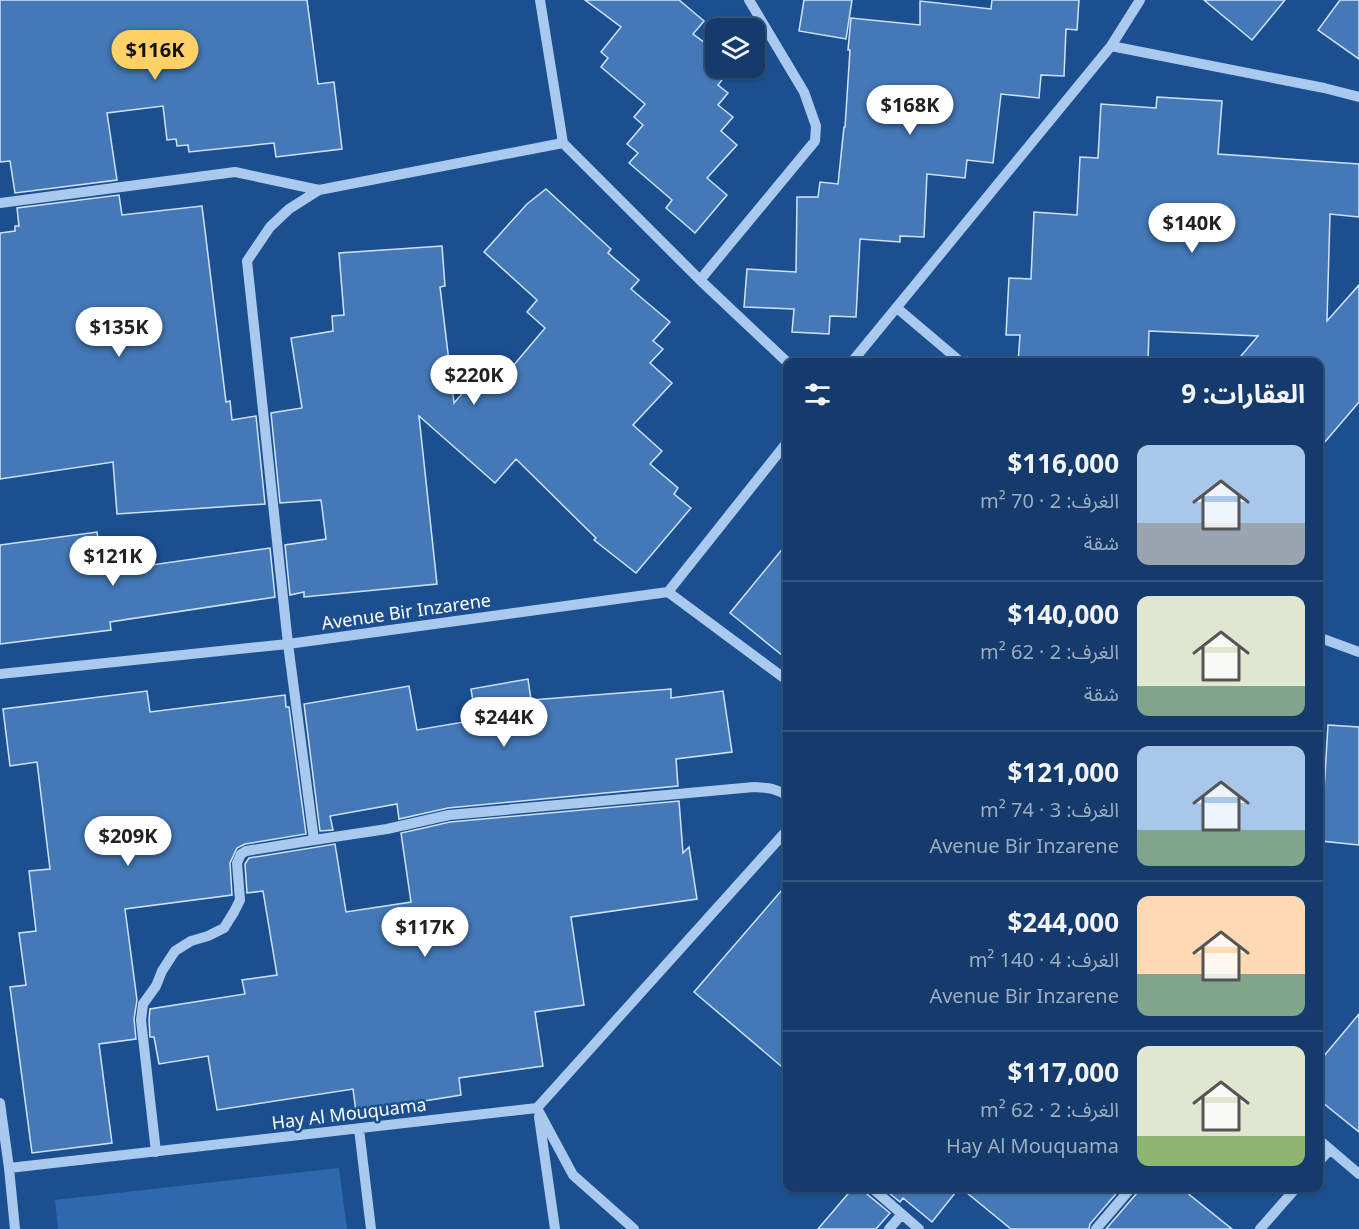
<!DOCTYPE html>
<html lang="ar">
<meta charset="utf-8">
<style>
:root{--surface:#143b6b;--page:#214673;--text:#f1f3f6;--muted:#9dadc1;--line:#33557e;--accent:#ffd166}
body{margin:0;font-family:"Noto Sans","Noto Sans Arabic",sans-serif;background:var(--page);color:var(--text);direction:rtl;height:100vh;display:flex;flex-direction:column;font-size:22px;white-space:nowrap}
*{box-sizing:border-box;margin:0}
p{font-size:20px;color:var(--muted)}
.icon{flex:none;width:33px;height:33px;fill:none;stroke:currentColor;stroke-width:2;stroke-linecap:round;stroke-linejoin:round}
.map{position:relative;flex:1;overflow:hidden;direction:ltr}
.panel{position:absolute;left:783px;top:358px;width:540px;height:834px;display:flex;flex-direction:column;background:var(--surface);border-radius:12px;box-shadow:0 2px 4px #0004,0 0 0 2px var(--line);direction:rtl}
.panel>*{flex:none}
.controls{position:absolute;left:705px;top:18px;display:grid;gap:12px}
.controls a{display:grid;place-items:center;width:60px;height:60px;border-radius:12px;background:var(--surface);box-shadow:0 2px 4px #0004,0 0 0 2px var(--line);font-size:30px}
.price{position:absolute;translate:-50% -51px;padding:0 14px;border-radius:21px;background:#fff;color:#222;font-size:20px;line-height:39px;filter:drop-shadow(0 2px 3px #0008)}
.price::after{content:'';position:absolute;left:50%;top:36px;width:18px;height:14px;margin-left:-9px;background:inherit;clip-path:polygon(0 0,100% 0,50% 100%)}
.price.active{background:var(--accent);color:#111}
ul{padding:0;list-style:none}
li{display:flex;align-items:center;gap:18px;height:150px;padding:0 18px}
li+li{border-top:2px solid var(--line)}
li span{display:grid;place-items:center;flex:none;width:168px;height:120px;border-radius:12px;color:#555}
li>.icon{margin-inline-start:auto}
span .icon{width:72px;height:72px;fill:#fffc;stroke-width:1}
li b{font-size:26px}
h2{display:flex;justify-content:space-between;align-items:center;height:72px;padding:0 18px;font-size:26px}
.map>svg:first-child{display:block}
</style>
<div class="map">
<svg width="1359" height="1229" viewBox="0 0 1359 1229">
<rect width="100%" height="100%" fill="#1b4f8f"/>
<path fill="#2e69ad" d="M339,1168l8,61h-289l-3,-29z"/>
<path fill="#4478b7" stroke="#cfe3fa" stroke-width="1.5" d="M0,0h307l11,84 16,-2 8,67 -66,8 -2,-14 -85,9 -1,-7 -11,1 -1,-7 -9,1 -4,-34 -56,7 10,67 -102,13 -5,-32 -10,1z
M585,0h94l25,21 -11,13 23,17v17h15l-13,17 10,8 -10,12 15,12 -12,14 16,14 -30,33 20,17 -32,38 -29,-25 6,-8 -43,-37 9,-10 -11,-9 16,-19 -9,-8 11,-13 -44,-37 7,-9 -7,-6 20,-25z
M804,0h48l-6,39 -47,-8z
M992,0h87l-2,30 -11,-1 -2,47 -23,-1 -2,23 -38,-4 -8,69 -26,-3 -2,18 -38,-4 -3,63 -24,-1v6l-40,-3 -4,78 -26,-1 -1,18 -37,-2 2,-23 -50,-2 3,-38 49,3 1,-75h21l2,-15 18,2 6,-57h1l5,-77h-2l3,-32 69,7v-24l71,8z
M1204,0h81l-33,40z
M1340,0h19v59l-41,-29z
M1157,97l65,4 -4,53 141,10v53l-29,-3 -3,107 32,-36v117l-41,48v-87h-83l23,-27 -109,-5 -1,32h-130l2,-28h-14l3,-57 22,1 3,-67 43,3 3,-58 18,1 3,-54 55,4z
M546,189l65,60 -3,4 31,27 -8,9 39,33 -17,19 10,8 -13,14 22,20 -39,42 29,26 -12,13 28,24 -4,6 17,14 -55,65 -42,-33 2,-2 -80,-79 -21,24 -76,-67 18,168 -133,13v-5l-14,3 -5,-50 41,-6 -5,-39 -41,3 -9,-90 31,-5 -11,-70 42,-7 -1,-15 12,-1 -5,-62 103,-7 3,40 -5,1 14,116 38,-44 15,14 38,-45 -18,-16 10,-12 -53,-48 43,-48z
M119,195l3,20 80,-9 24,196 4,-1 2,19 24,-4 9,88 -148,10 -4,-52 -113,17v-246l15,-2v-5h4l-2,-18z
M97,532l6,40 167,-24 5,49 -165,25 1,8 -111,14v-99z
M788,542v118l-58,-47z
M528,679l3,21 140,-11v9l52,-7 9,61 -56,7 2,27 -230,22 -49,11 -2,-15 -67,12 3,14 -13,1 -16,-127 105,-18 8,44 59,-10 -5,-31z
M147,691l3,21 135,-17 1,12h3l17,127 -61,10 -8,4 -7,15 2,32 -107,14 12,91 -3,19 2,20 -37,5 13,99 -80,10 -22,-166 16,-2 -7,-52 17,-2 -7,-60 21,-2 -13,-107 -27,4 -7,-57z
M1328,725l31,2v118l-38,-4z
M679,801l4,52 6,-6 8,52 -126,18 13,88 -49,7 8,54 -84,12 2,17 -105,17 -3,-23 -136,21 -9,-54 -49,8 -5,-27h-4l-1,-17 1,-11 95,-15 -3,-14 35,-5 -14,-84 -16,2 -2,-29 4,-6 86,-14 11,68 65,-10 -10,-69 49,-11z
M788,883v189l-94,-80z
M1359,1014v118l-41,-33v-36z
M853,1188h12l2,6 23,19 -14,16h-58z
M883,1188h76l-27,34 -29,-24 -3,4z
M961,1188h160l-31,36 -1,5h-78z
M1138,1188h43l51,41h-126l31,-36z"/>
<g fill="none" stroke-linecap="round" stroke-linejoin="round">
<path stroke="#a9c9ee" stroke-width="10" d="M540,0l23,143 137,137 88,83
M1111,46l213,42 35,9
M0,203l235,-31 84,18
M700,280l115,-139 1,-15 -12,-34 -55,-92
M897,308l65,55
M851,363l260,-317 29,-46
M668,592l120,-151
M1318,637l41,15
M0,674l288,-30 380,-52 120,89
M314,840l73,-11 62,-14 305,-28c14,1 23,1 34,10
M0,1103l9,65 6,61
M537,1108l251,-279
M537,1108l36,67 61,54
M539,1117l16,112
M359,1129l12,100
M1318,1139l41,35
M156,1152l-15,-132 2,-16 13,-18 6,-15 13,-20 16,-10 17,-5 16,-8 10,-16 6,-12 -3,-37 4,-9 5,-3 68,-11 -26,-196 -41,-383 23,-34 19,-18 30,-19 244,-47
M1318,1163l12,-14
M9,1168l528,-60
M872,1188l47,41
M889,1229l13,-15
M1096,1229l35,-41
M1260,1229l36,-41"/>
</g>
<g text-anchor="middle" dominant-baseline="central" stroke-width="5" stroke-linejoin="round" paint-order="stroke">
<g font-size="18" fill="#fff" stroke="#1b4f8f">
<text transform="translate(406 611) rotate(-8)">Avenue Bir Inzarene</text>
<text transform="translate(349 1113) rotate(-7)">Hay Al Mouquama</text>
</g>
</g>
</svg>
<div class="controls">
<a><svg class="icon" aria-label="layers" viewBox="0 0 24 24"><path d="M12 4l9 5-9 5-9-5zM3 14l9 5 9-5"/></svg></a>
</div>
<b class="price active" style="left:155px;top:81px">$116K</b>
<b class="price" style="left:910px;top:136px">$168K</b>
<b class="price" style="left:1192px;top:254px">$140K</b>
<b class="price" style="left:119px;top:358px">$135K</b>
<b class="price" style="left:474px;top:406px">$220K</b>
<b class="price" style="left:113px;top:587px">$121K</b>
<b class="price" style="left:504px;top:748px">$244K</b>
<b class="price" style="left:128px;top:867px">$209K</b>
<b class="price" style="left:425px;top:958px">$117K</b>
<section class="panel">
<h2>العقارات: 9<svg class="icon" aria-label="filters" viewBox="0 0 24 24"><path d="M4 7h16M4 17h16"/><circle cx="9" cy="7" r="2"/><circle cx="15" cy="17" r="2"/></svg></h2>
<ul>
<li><span style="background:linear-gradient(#a9c7e8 65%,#9aa5b1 0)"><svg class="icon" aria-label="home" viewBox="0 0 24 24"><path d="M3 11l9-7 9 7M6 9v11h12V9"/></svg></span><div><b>$116,000</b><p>الغرف: 2 · 70 m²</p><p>شقة</p></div></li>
<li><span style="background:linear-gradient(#dfe7d0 75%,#7fa58c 0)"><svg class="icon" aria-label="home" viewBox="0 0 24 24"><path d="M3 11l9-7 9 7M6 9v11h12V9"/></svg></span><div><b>$140,000</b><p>الغرف: 2 · 62 m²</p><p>شقة</p></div></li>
<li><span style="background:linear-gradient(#a9c7e8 70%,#7fa58c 0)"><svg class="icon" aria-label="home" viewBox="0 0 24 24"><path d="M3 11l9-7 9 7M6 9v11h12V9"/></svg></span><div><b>$121,000</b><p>الغرف: 3 · 74 m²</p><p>Avenue Bir Inzarene</p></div></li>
<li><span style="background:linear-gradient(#ffd9b3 65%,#7fa58c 0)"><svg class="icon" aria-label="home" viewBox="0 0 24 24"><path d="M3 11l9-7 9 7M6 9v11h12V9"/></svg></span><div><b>$244,000</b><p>الغرف: 4 · 140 m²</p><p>Avenue Bir Inzarene</p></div></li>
<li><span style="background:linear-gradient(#dfe7d0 75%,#8fb573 0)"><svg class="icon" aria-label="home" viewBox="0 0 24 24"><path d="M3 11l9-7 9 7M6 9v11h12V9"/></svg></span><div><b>$117,000</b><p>الغرف: 2 · 62 m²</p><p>Hay Al Mouquama</p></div></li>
</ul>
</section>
</div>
